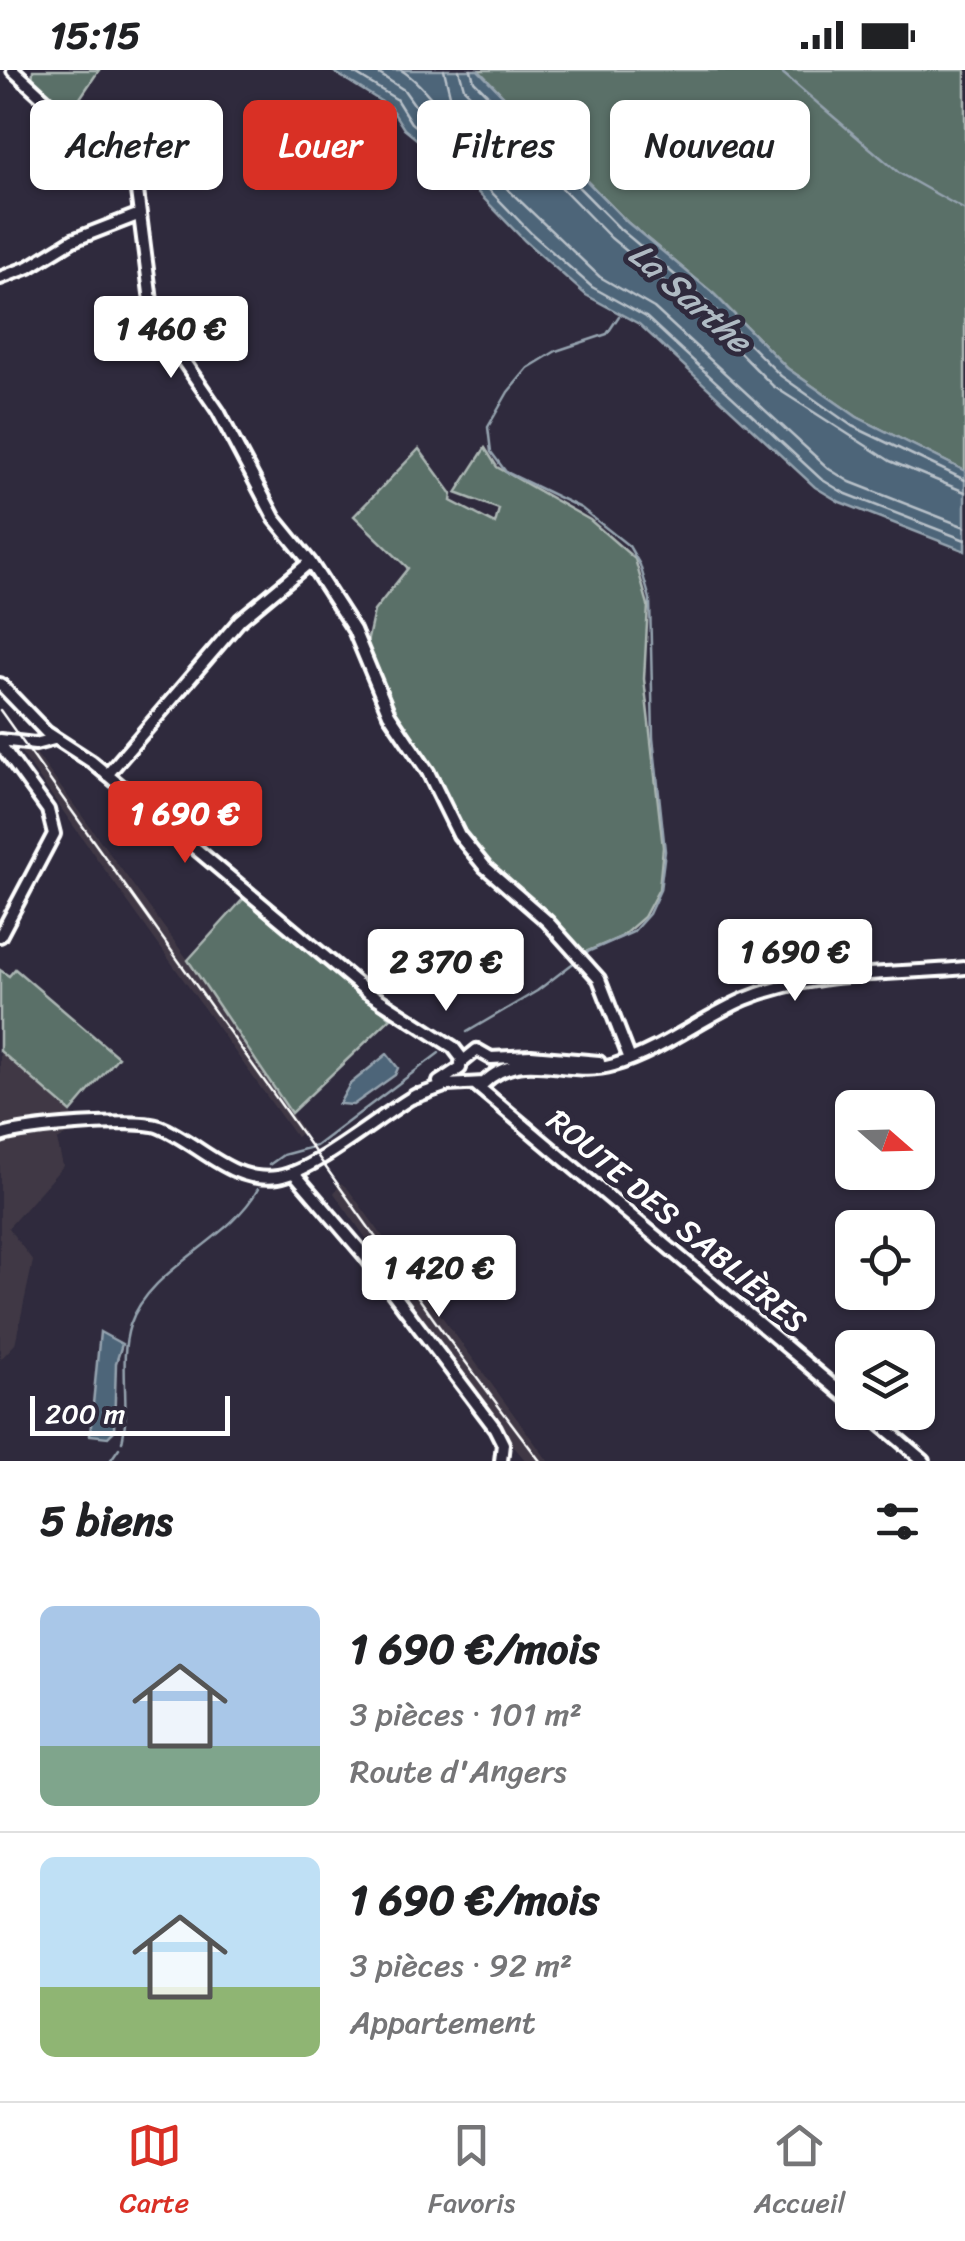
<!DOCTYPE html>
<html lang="fr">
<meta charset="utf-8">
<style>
:root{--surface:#fff;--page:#f6f6f6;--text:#202124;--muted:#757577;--line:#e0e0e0;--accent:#d93025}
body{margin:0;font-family:Sriracha,sans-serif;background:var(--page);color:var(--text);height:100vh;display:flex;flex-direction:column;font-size:38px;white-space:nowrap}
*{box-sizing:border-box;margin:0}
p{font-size:32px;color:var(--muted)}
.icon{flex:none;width:55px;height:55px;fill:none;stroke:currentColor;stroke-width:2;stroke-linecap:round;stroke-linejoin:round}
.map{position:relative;height:1391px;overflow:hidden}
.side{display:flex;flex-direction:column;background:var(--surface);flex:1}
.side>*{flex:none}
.hud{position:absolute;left:30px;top:30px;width:905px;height:90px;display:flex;gap:20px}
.needle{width:65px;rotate:110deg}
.fabs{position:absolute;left:835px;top:1020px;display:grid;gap:20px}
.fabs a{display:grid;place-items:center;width:100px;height:100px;border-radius:15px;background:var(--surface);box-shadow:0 2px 8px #0004;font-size:50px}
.scale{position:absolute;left:30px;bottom:25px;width:200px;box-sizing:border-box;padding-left:10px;border:5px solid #fff;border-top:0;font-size:28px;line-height:35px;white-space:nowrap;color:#fff;-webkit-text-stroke:8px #2f2a3d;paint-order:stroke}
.price{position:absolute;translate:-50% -85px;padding:0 22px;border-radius:10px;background:#fff;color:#222;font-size:32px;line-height:65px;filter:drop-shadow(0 2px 5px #0008)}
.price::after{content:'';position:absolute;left:50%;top:60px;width:30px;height:22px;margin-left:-15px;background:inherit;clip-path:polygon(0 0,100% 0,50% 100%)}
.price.active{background:var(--accent);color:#fff}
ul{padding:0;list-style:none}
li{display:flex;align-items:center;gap:30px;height:250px;padding:0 40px}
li+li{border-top:2px solid var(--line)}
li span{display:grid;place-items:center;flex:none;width:280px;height:200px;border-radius:15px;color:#555}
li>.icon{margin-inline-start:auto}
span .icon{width:120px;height:120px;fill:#fffc;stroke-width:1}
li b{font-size:42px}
h2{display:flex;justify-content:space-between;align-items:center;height:120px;padding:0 40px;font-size:42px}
.tag{padding:0 35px;border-radius:15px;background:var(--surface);box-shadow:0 2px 8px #0004;font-size:35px;line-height:90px}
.tag.active{background:var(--accent);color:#fff}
.status{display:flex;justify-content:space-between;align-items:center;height:70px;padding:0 50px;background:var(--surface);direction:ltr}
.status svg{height:28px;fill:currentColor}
.dock{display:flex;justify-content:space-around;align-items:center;height:140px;border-top:2px solid var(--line);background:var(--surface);font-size:28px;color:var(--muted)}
.dock a{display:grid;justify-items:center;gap:5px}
.dock .active{color:var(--accent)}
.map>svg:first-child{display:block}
</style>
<div class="status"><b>15:15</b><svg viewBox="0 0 49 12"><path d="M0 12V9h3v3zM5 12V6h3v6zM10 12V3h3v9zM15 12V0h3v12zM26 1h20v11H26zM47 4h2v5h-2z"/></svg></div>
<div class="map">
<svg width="965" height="1391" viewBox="0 0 965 1391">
<rect width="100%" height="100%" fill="#2f2a3d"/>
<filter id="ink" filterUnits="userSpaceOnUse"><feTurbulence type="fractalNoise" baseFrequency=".01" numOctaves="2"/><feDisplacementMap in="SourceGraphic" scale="20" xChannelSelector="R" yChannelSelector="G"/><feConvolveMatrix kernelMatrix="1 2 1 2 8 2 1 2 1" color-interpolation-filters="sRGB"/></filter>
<g filter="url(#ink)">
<path fill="#403945" d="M15,674l17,4 156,212 115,171 -7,6z
M0,981l71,61 2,10 -1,11 -15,7 6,26 -55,62 25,33 -18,83 -15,16z
M341,1113l7,6 200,272h-22l-11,-13 -181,-255z"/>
<path fill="#5a6f68" stroke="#acb7b4" stroke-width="2.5" d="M33,0h66l-31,46 -36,-34z
M478,0h487v401l-108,-54 -70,-49 -73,-74 -87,-72z
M485,378l12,19 93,53 45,39 13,46 -4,74 19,168 -4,42 -15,28 -23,20 -40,17 -118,-120 -22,-50 -49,-71 -26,-65 8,-37 34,-43 -54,-52 65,-67 33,45 -1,7 44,23 4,-15 -43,-16z
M246,826l145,122 -100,95 -103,-153z
M15,899l103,88 -47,55 -71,-61v-81l9,6z"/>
<path fill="#4e6579" stroke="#95a3af" stroke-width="2.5" d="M331,0h147l149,152 87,72 73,74 70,49 108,54v80l-125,-49 -25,-15 -176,-163 -53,-29 -61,-54 -65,-67 -56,-45 -14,-22z
M387,984l11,14 -3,7 -42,30 -14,-1 11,-20z
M100,1262l22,12 -6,19 -2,68 -6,6 -18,-2z"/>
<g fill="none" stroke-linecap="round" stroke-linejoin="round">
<path stroke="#b8c1c9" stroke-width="2.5" d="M349,0l47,29 15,24 56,44 65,67 60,53 54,30 175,162 23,14 121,47
M373,0l31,20 17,24 54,44 125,119 54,31 175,161 21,13 115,45
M401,0c31,19 48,63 85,73l2,-7 -38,-41 -6,-25
M459,0l5,18 147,150 86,71 76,77 117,75 75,31
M471,0l3,11 146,148 86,72 75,75 71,50 113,54"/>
<path stroke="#95a3af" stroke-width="2.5" d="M779,0l120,103 66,37
M585,883l48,-21 16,-18 11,-24 5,-39 -12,-113 -3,-139 -10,-34 -11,-19 -48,-38 -75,-36 -15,-20 -3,-25 20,-35 20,-24 28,-17 51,-17 12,-18
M467,962l70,-41 39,-30
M269,1095l14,-10 33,-9 123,-93
M122,1372c9,-37 -4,-80 8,-117 20,-58 99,-83 128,-136
M110,1391l9,-13"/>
<g stroke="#fff" stroke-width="18">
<path id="minor" d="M13,0l123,113 17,134 65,94 57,108 35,43 -70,58 -133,155
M0,208l29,-11 44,-27 67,-26
M310,492l44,68 35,84 39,58 31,63 26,32 62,54 52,58 31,80
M0,614l46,48 46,30 274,229 87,56 10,13
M0,670l35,4 19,-5
M0,674l48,66 6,24 -54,102
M461,993l16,-13 14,8 40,-2 68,6
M439,1012l21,-14
M476,1015l376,317
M411,1028l36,-13 37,-2c37,-37 84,-4 130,-18 47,-14 87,-47 131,-66 71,-29 145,-24 220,-31
M0,1066c24,-9 137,-18 160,-9 39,16 71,57 118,50 37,-6 101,-61 138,-82
M294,1103l71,83 130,172 8,16 -2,17
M866,1342l58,49"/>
</g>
<use href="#minor" stroke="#2f2a3d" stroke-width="10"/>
<path stroke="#fff" stroke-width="2.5" d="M0,640l443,622 97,129"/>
</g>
</g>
<g text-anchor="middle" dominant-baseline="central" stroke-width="10" stroke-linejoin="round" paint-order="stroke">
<g font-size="32" fill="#fff" stroke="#2f2a3d">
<text transform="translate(677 1151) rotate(40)">ROUTE DES SABLIÈRES</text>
</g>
<g font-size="35" font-style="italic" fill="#afbac3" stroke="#2f2a3d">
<text transform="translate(690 227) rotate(41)">La Sarthe</text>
</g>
</g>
</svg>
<div class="fabs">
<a><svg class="needle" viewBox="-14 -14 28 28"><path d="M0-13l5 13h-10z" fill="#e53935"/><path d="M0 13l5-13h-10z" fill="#757577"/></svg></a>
<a><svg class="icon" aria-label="locate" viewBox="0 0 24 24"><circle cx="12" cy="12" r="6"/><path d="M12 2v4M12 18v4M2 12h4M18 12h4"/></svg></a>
<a><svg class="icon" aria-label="layers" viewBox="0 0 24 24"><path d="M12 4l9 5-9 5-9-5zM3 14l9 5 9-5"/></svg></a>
</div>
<div class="scale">200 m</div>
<b class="price" style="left:171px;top:311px">1 460 €</b>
<b class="price active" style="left:185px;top:796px">1 690 €</b>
<b class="price" style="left:795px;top:934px">1 690 €</b>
<b class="price" style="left:446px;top:944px">2 370 €</b>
<b class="price" style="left:439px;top:1250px">1 420 €</b>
<div class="hud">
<a class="tag">Acheter</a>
<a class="tag active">Louer</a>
<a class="tag">Filtres</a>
<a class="tag">Nouveau</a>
</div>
</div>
<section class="side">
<h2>5 biens<svg class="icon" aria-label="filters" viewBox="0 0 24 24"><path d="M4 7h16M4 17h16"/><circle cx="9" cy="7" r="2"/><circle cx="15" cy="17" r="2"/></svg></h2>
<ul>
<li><span style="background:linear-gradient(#a9c7e8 70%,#7fa58c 0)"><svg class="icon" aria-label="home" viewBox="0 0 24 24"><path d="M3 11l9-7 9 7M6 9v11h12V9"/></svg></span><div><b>1 690 €/mois</b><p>3 pièces · 101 m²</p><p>Route d'Angers</p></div></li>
<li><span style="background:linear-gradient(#bfe0f5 65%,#8fb573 0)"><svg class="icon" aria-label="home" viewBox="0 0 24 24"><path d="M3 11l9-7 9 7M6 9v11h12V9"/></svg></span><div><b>1 690 €/mois</b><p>3 pièces · 92 m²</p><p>Appartement</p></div></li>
</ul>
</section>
<nav class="dock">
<a class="active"><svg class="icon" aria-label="map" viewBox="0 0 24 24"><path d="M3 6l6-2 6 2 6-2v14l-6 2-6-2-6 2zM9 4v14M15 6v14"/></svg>Carte</a>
<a><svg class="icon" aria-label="saved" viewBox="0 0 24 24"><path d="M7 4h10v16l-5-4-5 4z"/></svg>Favoris</a>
<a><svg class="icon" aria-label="home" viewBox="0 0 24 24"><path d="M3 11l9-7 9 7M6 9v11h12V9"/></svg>Accueil</a>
</nav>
